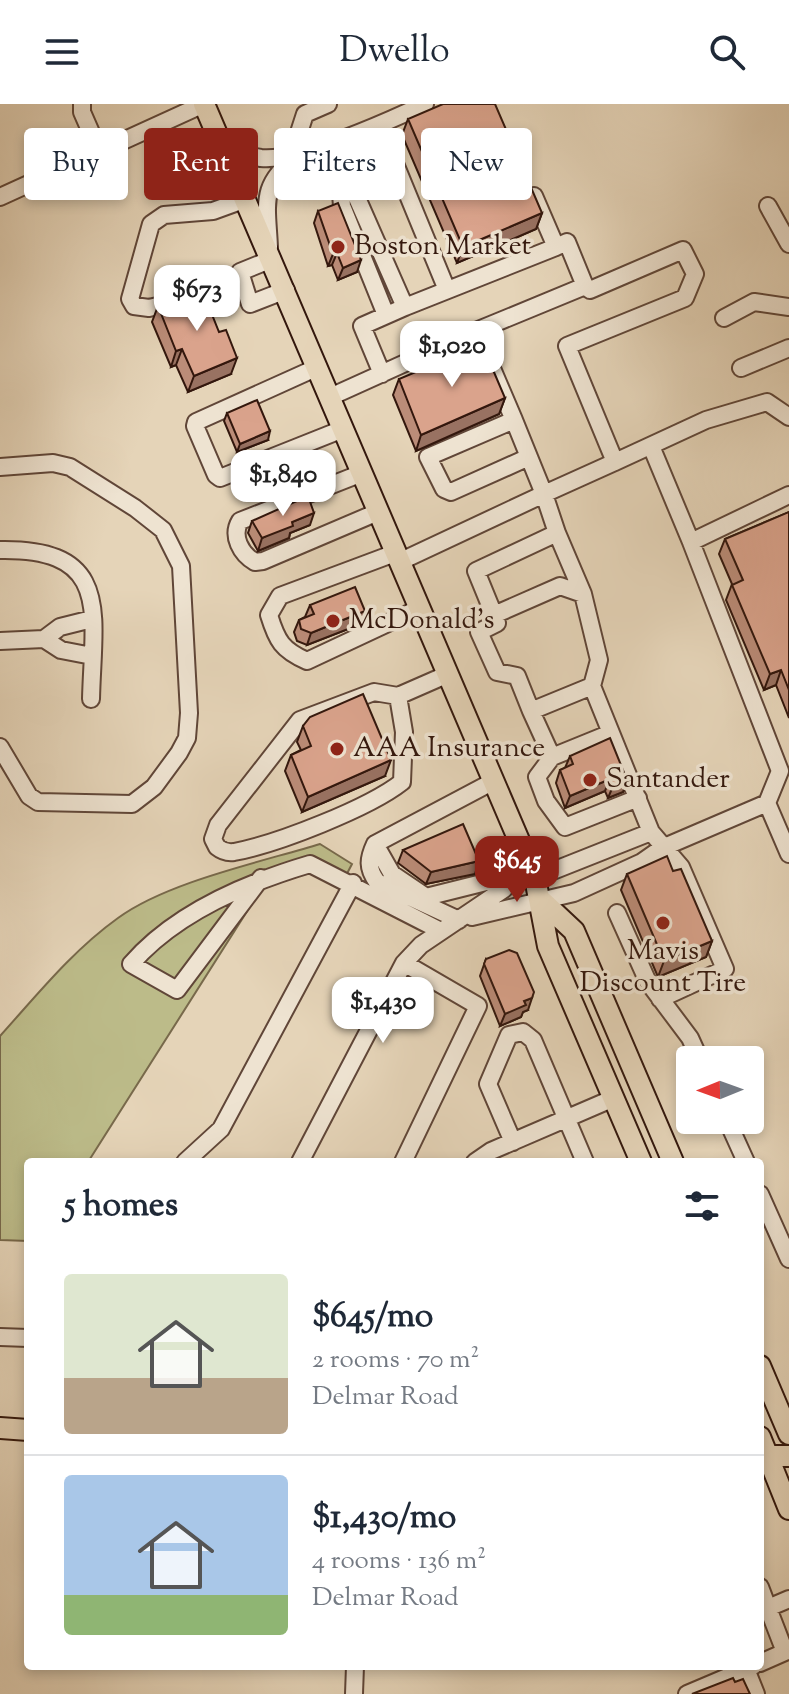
<!DOCTYPE html>
<meta charset="utf-8">
<style>
:root{--surface:#fff;--page:#f6f6f7;--text:#1f2937;--muted:#747a83;--line:#e0e1e3;--accent:#8f2418}
body{margin:0;font-family:"Sorts Mill Goudy",serif;background:var(--page);color:var(--text);height:100vh;display:flex;flex-direction:column;font-size:30px;white-space:nowrap}
*{box-sizing:border-box;margin:0}
p{font-size:26px;color:var(--muted)}
.icon{flex:none;width:44px;height:44px;fill:none;stroke:currentColor;stroke-width:2;stroke-linecap:round;stroke-linejoin:round}
.map{position:relative;flex:1;overflow:hidden}
.panel{position:absolute;left:24px;top:1054px;width:740px;height:512px;display:flex;flex-direction:column;background:var(--surface);border-radius:8px;box-shadow:0 4px 12px #0003}
.panel>*{flex:none}
.top-card{position:absolute;left:24px;top:24px;width:742px;height:72px;display:flex;gap:16px}
.needle{width:52px;rotate:269deg}
.controls{position:absolute;left:676px;top:942px;display:grid;gap:16px}
.controls a{display:grid;place-items:center;width:88px;height:88px;border-radius:8px;background:var(--surface);box-shadow:0 4px 12px #0003;font-size:40px}
.price{position:absolute;translate:-50% -68px;padding:0 18px;border-radius:16px;background:#fff;color:#222;font-size:26px;line-height:52px;filter:drop-shadow(0 2px 4px #0008)}
.price::after{content:'';position:absolute;left:50%;top:48px;width:24px;height:18px;margin-left:-12px;background:inherit;clip-path:polygon(0 0,100% 0,50% 100%)}
.price.current{background:var(--accent);color:#fff}
ul{padding:0;list-style:none}
li{display:flex;align-items:center;gap:24px;height:200px;padding:0 40px}
li+li{border-top:2px solid var(--line)}
li span{display:grid;place-items:center;flex:none;width:224px;height:160px;border-radius:8px;color:#555}
li>.icon{margin-inline-start:auto}
span .icon{width:96px;height:96px;fill:#fffc;stroke-width:1}
li b{font-size:34px}
h2{display:flex;justify-content:space-between;align-items:center;height:96px;padding:0 40px;font-size:34px}
.chip{padding:0 28px;border-radius:8px;background:var(--surface);box-shadow:0 4px 12px #0003;font-size:28px;line-height:72px}
.chip.current{background:var(--accent);color:#fff}
header{display:flex;justify-content:space-between;align-items:center;height:104px;padding:0 40px;background:var(--surface);font-size:36px;font-weight:600}
.map>svg:first-child{display:block}
</style>
<header><svg class="icon" aria-label="menu" viewBox="0 0 24 24"><path d="M4 6h16M4 12h16M4 18h16"/></svg>Dwello<svg class="icon" aria-label="search" viewBox="0 0 24 24"><circle cx="10" cy="10" r="6"/><path d="M15 15l6 6"/></svg></header>
<div class="map">
<svg width="789" height="1590" viewBox="0 0 789 1590">
<rect width="100%" height="100%" fill="#e5d4b8"/>
<filter id="stains"><feTurbulence type="fractalNoise" baseFrequency=".0025" numOctaves="4"/><feColorMatrix values="0 0 0 0 .2 0 0 0 0 .09 0 0 0 0 .02 0 0 0 .5 -.17"/></filter>
<radialGradient id="worn" r=".72"><stop offset=".6" stop-color="#630" stop-opacity="0"/><stop offset="1" stop-color="#630" stop-opacity=".3"/></radialGradient>
<path fill="#bcbb89" stroke="#78694b" stroke-width="2" d="M320,740l32,20 -11,21 -33,-14 -43,12 -177,279h-60v79l-28,-1v-204c37,-41 72,-85 118,-118 49,-36 143,-56 202,-74z"/>
<g fill="none" stroke-linecap="round" stroke-linejoin="round">
<g stroke="#604638" stroke-width="20">
<path id="minor" d="M82,0v8l17,39
M332,37l73,166 -43,19 20,48
M221,38c13,6 26,14 40,16 37,4 128,-37 164,-54
M389,45l58,141
M292,50l13,-40 23,-10
M351,81l-10,9 1,12 44,109
M534,92l22,51 11,-5 18,44 5,4 93,-40 12,24 -10,24 -118,48 48,116 91,-42 61,-18 22,15
M0,93l204,-93
M768,102l21,38
M269,143c-2,-43 -10,-63 29,-91
M272,155l-32,13 10,32 36,-14
M243,182l-94,22 -15,-2 -4,-7 21,-75 13,-9 49,-4 33,-12
M405,203l151,-60
M724,214l30,-16 35,5
M476,227l109,-45
M318,263l-122,55 -1,4 21,49 4,3 123,-49
M741,264l48,-20
M330,293l146,-66 38,89 -86,37 16,32 7,3 78,-35 15,37 71,-32
M514,316l15,37
M651,342l40,96
M0,363l53,-4 17,4 65,41 28,22 18,36 8,147 -2,25 -8,15 -25,34 -22,17 -94,-2 -9,-6 -29,-49
M362,369l-122,48c-9,15 1,33 15,41l8,-1 115,-49
M557,429l26,61
M0,446c113,-2 93,64 91,149
M395,449l-115,43 -11,19c8,26 13,35 38,46l111,-52
M399,458l145,-68 13,39 -81,38 18,44
M0,537l44,-2
M92,552l-31,-6 -17,-11 16,-12 32,-8
M592,582l7,-26 -16,-66 -23,-8 -66,29 3,8 -18,9 18,40 20,4 14,35 61,-25 59,146 30,35 44,102 -65,30
M398,592l6,36 -2,50c-33,26 -125,62 -168,70 -7,1 -12,-1 -17,-5l-4,-8 5,-14 82,-105 74,-28 24,4 48,-21
M531,607l21,46
M611,629l-59,24 -15,20 9,24 19,26 73,-29
M767,699l13,-32 -89,-229 98,-47
M375,740l17,30 34,23 60,-15 23,-1
M261,774l-84,112 -46,-26c44,-51 115,-81 179,-100l131,67
M535,774l116,-46
M617,809l31,69 42,56 10,22
M472,813l102,-24 68,-31 20,-14 105,-45 22,51
M459,816l-82,-38c-10,-14 -9,-23 -2,-38l117,-62
M727,1016l19,42
M513,1038l-25,-58 21,-49 14,-3 10,8 52,122
M185,1058l36,-33 132,-246
M300,1058l104,-199 17,-18 83,-56 17,-43
M403,1058l75,-156 -74,-43
M475,1058l16,-11 123,-53
M760,1090l29,65
M0,1233l28,1
M760,1483l8,21 21,-9
M760,1508l8,-4 17,44 -25,11
M746,1565l10,25
M354,1590l1,-28
M687,1590l66,-28"/>
</g>
<g stroke="#33170d" stroke-width="24">
<path id="major" d="M204,0l331,774 13,68 93,216
M542,797l32,30 99,231
M760,1262l29,68
M0,1324l28,2
M760,1333l29,72
M760,1352h29"/>
</g>
<use href="#minor" stroke="#eee3d1" stroke-width="16"/>
<use href="#major" stroke="#e5d4b8" stroke-width="20"/>
</g>
<path fill="#bb8c78" stroke="#33170d" stroke-width="2" d="M408,15l134,94 -6,16 -79,34 -55,-128z
M318,107l39,61 -19,8 -6,-15 -4,1 -14,-43z
M158,202l73,68 -43,18 -12,-27 -5,2 -19,-45z
M399,275l106,19 -6,16 -83,37 -23,-56z
M227,309l41,27 -31,12 -13,-31z
M789,408v206l-13,-33 -12,5 -38,-90 6,-16 -13,-30 6,-15z
M252,417l58,4 -20,8 -1,5 -31,13 -10,-18z
M310,501l55,6 -4,13 -54,21 -10,-4 -3,-9 5,-12 6,-3z
M303,622l82,50 -83,36 -17,-41 6,-16 10,-5 -4,-8z
M570,652l57,24 -4,12 -15,6 -3,-7 -40,17 -9,-25 4,-13 5,-2z
M403,746l76,11 -4,13 -49,10 -28,-21z
M673,767l39,70 -6,16 -48,20 -37,-87 6,-16z
M486,855l42,51 -5,2 -2,5 -21,9 -20,-50z"/>
<path fill="#997262" stroke="#33170d" stroke-width="2" d="M542,109l-6,16 -79,34 6,-16z
M337,149l-5,12 -4,1 5,-12z
M361,156l-4,12 -19,8 5,-12z
M182,245l-6,16 -5,2 5,-16z
M237,254l-6,16 -43,18 6,-16z
M505,294l-6,16 -83,37 5,-16z
M270,327l-2,9 -31,12 3,-8z
M314,409l-4,12 -20,8 -1,5 -31,13 4,-13 30,-16z
M365,507l-4,13 -54,21 4,-12z
M781,566l-5,15 -12,5 6,-16z
M391,656l-6,16 -83,36 6,-15z
M610,675l-5,12 -40,17 5,-12z
M627,676l-4,12 -15,6 5,-12z
M479,757l-4,13 -49,10 5,-12z
M712,837l-6,16 -48,20 6,-16z
M532,894l-4,12 -5,2 -2,5 -21,9 5,-12 19,-13z"/>
<path fill="#daa38c" stroke="#33170d" stroke-width="2" d="M443,0h52l47,109 -79,34 -55,-128z
M338,99l23,57 -18,8 -6,-15 -4,1 -15,-43z
M203,188l16,40 7,-2 11,28 -43,18 -12,-27 -6,2 -18,-45z
M482,240l23,54 -84,37 -22,-56z
M257,296l13,31 -30,13 -13,-31z
M308,392l6,17 -22,9 1,4 -31,12 -10,-17z
M789,408v178l-8,-20 -11,4 -38,-89 11,-5 -18,-41z
M355,483l10,24 -54,22 -10,-4 -2,-9 15,-6 -4,-9z
M363,590l28,66 -83,37 -17,-42 20,-9 -8,-20 7,-9z
M610,634l17,42 -14,6 -3,-7 -40,17 -10,-26 13,-6 -3,-8z
M463,720l16,37 -48,11 -28,-22z
M667,752l6,15 8,-2 31,72 -48,20 -37,-87z
M509,846l8,3 17,39 -2,6 -8,3 2,4 -21,9 -21,-50 2,-5z
M733,1574l2,4 8,-3 7,15h-58z"/>
<g fill="#8f2418" stroke="#eee3d1" stroke-width="3">
<circle cx="338" cy="143" r="8"/>
<circle cx="333" cy="517" r="8"/>
<circle cx="337" cy="645" r="8"/>
<circle cx="590" cy="676" r="8"/>
<circle cx="663" cy="819" r="8"/>
</g>
<g text-anchor="middle" dominant-baseline="central" stroke-width="7" stroke-linejoin="round" paint-order="stroke">
<g font-size="28" fill="#33170d" stroke="#eee3d1" text-anchor="start">
<text x="354" y="143">Boston Market</text>
<text x="349" y="517">McDonald's</text>
<text x="353" y="645">AAA Insurance</text>
<text x="606" y="676">Santander</text>
<text x="663" y="848" text-anchor="middle">Mavis<tspan x="663" dy="32">Discount Tire</tspan></text>
</g>
</g>
<rect width="100%" height="100%" filter="url(#stains)"/>
<rect width="100%" height="100%" fill="url(#worn)"/>
</svg>
<div class="controls">
<a><svg class="needle" viewBox="-14 -14 28 28"><path d="M0-13l5 13h-10z" fill="#e53935"/><path d="M0 13l5-13h-10z" fill="#747a83"/></svg></a>
</div>
<b class="price" style="left:197px;top:229px">$673</b>
<b class="price" style="left:452px;top:285px">$1,020</b>
<b class="price" style="left:283px;top:414px">$1,840</b>
<b class="price current" style="left:517px;top:800px">$645</b>
<b class="price" style="left:383px;top:941px">$1,430</b>
<div class="top-card">
<a class="chip">Buy</a>
<a class="chip current">Rent</a>
<a class="chip">Filters</a>
<a class="chip">New</a>
</div>
<section class="panel">
<h2>5 homes<svg class="icon" aria-label="filters" viewBox="0 0 24 24"><path d="M4 7h16M4 17h16"/><circle cx="9" cy="7" r="2"/><circle cx="15" cy="17" r="2"/></svg></h2>
<ul>
<li><span style="background:linear-gradient(#dfe7d0 65%,#b9a48a 0)"><svg class="icon" aria-label="home" viewBox="0 0 24 24"><path d="M3 11l9-7 9 7M6 9v11h12V9"/></svg></span><div><b>$645/mo</b><p>2 rooms · 70 m²</p><p>Delmar Road</p></div></li>
<li><span style="background:linear-gradient(#a9c7e8 75%,#8fb573 0)"><svg class="icon" aria-label="home" viewBox="0 0 24 24"><path d="M3 11l9-7 9 7M6 9v11h12V9"/></svg></span><div><b>$1,430/mo</b><p>4 rooms · 136 m²</p><p>Delmar Road</p></div></li>
</ul>
</section>
</div>
